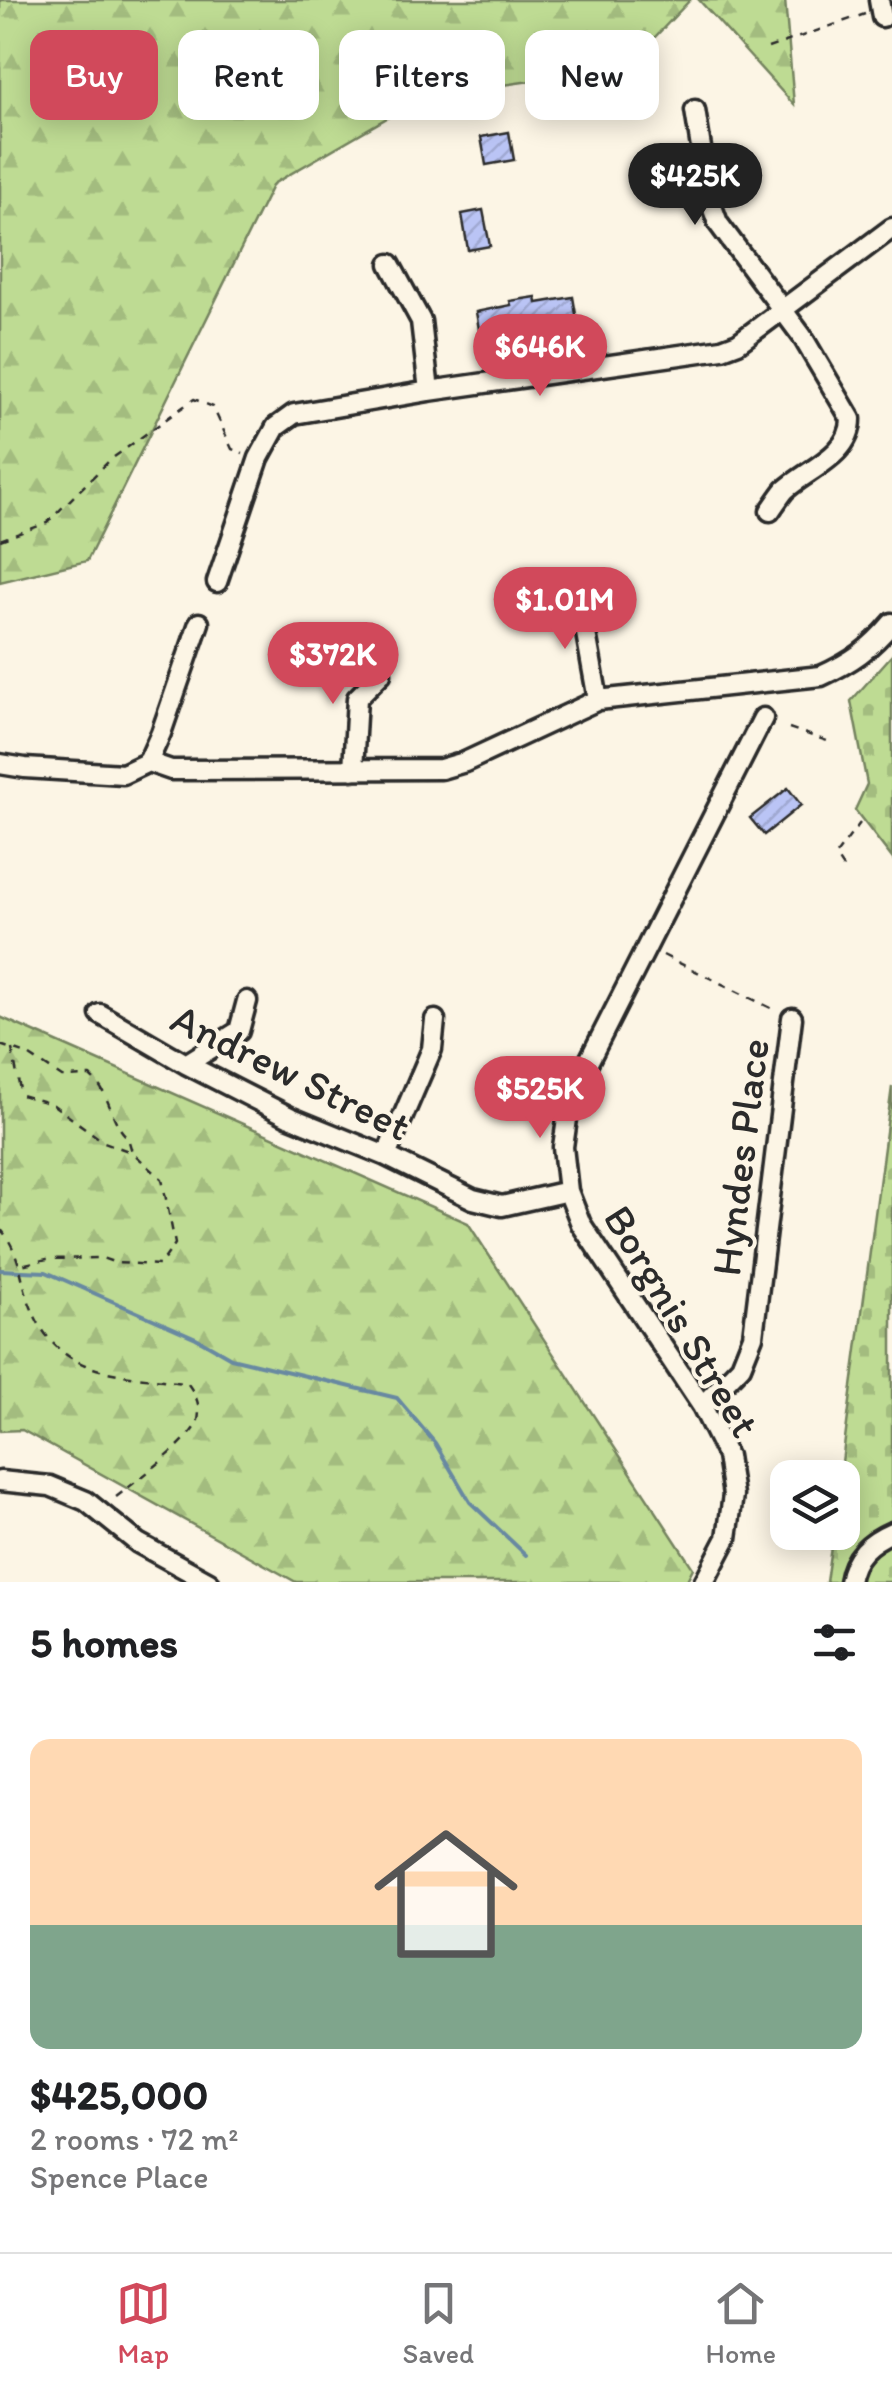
<!DOCTYPE html>
<meta charset="utf-8">
<style>
:root{--surface:#fff;--page:#f2f2f2;--text:#202124;--muted:#757577;--line:#e0e0e0;--accent:#d1495b}
body{margin:0;font-family:Itim,sans-serif;background:var(--page);color:var(--text);height:100vh;display:flex;flex-direction:column;font-size:38px;white-space:nowrap}
*{box-sizing:border-box;margin:0}
p{font-size:32px;color:var(--muted)}
.icon{flex:none;width:55px;height:55px;fill:none;stroke:currentColor;stroke-width:2;stroke-linecap:round;stroke-linejoin:round}
.map{position:relative;height:1582px;overflow:hidden}
.side{display:flex;flex-direction:column;background:var(--surface);flex:1}
.side>*{flex:none}
.guide{position:absolute;left:30px;top:30px;width:832px;height:90px;display:flex;gap:20px}
.buttons{position:absolute;left:770px;top:1460px;display:grid;gap:20px}
.buttons a{display:grid;place-items:center;width:90px;height:90px;border-radius:20px;background:var(--surface);box-shadow:0 5px 25px #0003;font-size:50px}
.price{position:absolute;translate:-50% -85px;padding:0 22px;border-radius:35px;background:var(--accent);color:#fff;font-size:32px;line-height:65px;filter:drop-shadow(0 2px 5px #0008)}
.price::after{content:'';position:absolute;left:50%;top:60px;width:30px;height:22px;margin-left:-15px;background:inherit;clip-path:polygon(0 0,100% 0,50% 100%)}
.price.current{background:#222;color:#fff}
ul{padding:0;list-style:none}
li{display:grid;align-content:center;gap:20px;height:530px;padding:0 30px}
li span{display:grid;place-items:center;height:310px;border-radius:20px;color:#555}
li>.icon{margin-inline-start:auto}
span .icon{width:180px;height:180px;fill:#fffc;stroke-width:1}
li b{font-size:42px}
h2{display:flex;justify-content:space-between;align-items:center;height:120px;padding:0 30px;font-size:42px}
.tag{padding:0 35px;border-radius:20px;background:var(--surface);box-shadow:0 5px 25px #0003;font-size:35px;line-height:90px}
.tag.current{background:var(--accent);color:#fff}
.tabs{display:flex;justify-content:space-around;align-items:center;height:140px;border-top:2px solid var(--line);background:var(--surface);font-size:28px;color:var(--muted)}
.tabs a{display:grid;justify-items:center;gap:5px}
.tabs .current{color:var(--accent)}
.map>svg:first-child{display:block}
</style>
<div class="map">
<svg width="892" height="1582" viewBox="0 0 892 1582">
<defs>
<pattern id="forest-firs" width="22" height="20" patternUnits="userSpaceOnUse" patternTransform="scale(2.5)"><rect width="22" height="20" fill="#bedb93"/><path d="M5 1l3.5 6h-7zM16 11l3.5 6h-7z" fill="#a3bc7f"/></pattern>
<pattern id="cemetery-stones" width="16" height="16" patternUnits="userSpaceOnUse" patternTransform="scale(2.5)"><rect width="16" height="16" fill="#bedb93"/><path d="M2 7V4a2 2 0 0 1 4 0v3zM10 15v-3a2 2 0 0 1 4 0v3z" fill="#a3bc7f"/></pattern>
<pattern id="building-hatch" width="6" height="6" patternUnits="userSpaceOnUse" patternTransform="scale(2.5)"><rect width="6" height="6" fill="#bac4f5"/><path d="M-1 1l2-2M0 6l6-6M5 7l2-2" fill="none" stroke="#a0a9d2"/></pattern>
</defs>
<rect width="100%" height="100%" fill="#fcf5e5"/>
<filter id="ink" filterUnits="userSpaceOnUse"><feTurbulence type="fractalNoise" baseFrequency=".01" numOctaves="2"/><feDisplacementMap in="SourceGraphic" scale="20" xChannelSelector="R" yChannelSelector="G"/><feConvolveMatrix kernelMatrix="1 2 1 2 8 2 1 2 1" color-interpolation-filters="sRGB"/></filter>
<g filter="url(#ink)">
<path fill="url(#forest-firs)" stroke="#74835f" stroke-width="2.5" d="M0,0h690l-90,95 -5,-23 -170,24 -152,88 -186,377 -87,21z
M699,0h86l9,105z
M0,1017l468,206 225,345 -7,14h-390l-274,-152 -22,1z"/>
<path fill="url(#cemetery-stones)" stroke="#74835f" stroke-width="2.5" d="M892,655v203l-37,-48 12,-26 -16,-83z
M892,1087v495h-66l7,-49 9,-1v-54l-2,-1z"/>
<g fill="none" stroke-linecap="round" stroke-linejoin="round">
<path stroke="#6889a1" stroke-width="4" d="M0,1270l46,2 150,66 35,20 166,40 38,45 35,59 56,53"/>
</g>
<path fill="url(#building-hatch)" stroke="#2b2b2b" stroke-width="2.5" d="M509,132l5,28 -28,5 -5,-28z
M483,210l7,36 -22,4 -6,-36z
M536,297l1,6 36,-6 6,35 -26,5 -1,-8 -45,7 1,6 -26,5 -6,-35 35,-7 -1,-4z
M788,788l13,17 -37,30 -14,-17z"/>
<g fill="none" stroke-linecap="round" stroke-linejoin="round">
<g stroke="#2b2b2b" stroke-width="25">
<path id="minor" d="M879,0l3,17
M695,110l14,88 9,25 84,113 49,83c0,36 -43,50 -66,71 -5,6 -10,14 -15,21
M390,264l31,57 8,70
M217,582l42,-124 17,-31 18,-13 135,-23 293,-42 16,-6 154,-115
M554,591l30,31 14,78
M148,762l13,-29 38,-110
M0,764l25,4 98,6 25,-12 23,8 270,-1 24,-7 133,-62 223,-24c31,-14 49,-27 71,-53
M353,770l4,-72 24,-24
M100,1014l86,50 104,53 96,39 87,43 29,7 66,-15
M186,1064l53,-33 8,-30
M386,1156l46,-107 3,-29
M702,1406l39,-40 12,-30 39,-318
M0,1481l50,5 36,15 52,42 71,39
M704,1582l23,-44 6,-43 -6,-39 -25,-50 -121,-182 -13,-33 -5,-44 7,-49 193,-380
M849,1582c4,-26 20,-40 43,-50"/>
</g>
<path stroke="#2b2b2b" stroke-width="2.5" stroke-dasharray="8 8" stroke-linecap="butt" d="M768,48l97,-34
M0,540l47,-17 63,-63 84,-61 19,8 19,42 11,4
M789,728l41,14
M843,868l-8,-12 25,-33
M663,955l114,56
M0,1045l27,9 35,23 28,-1c3,3 11,11 12,14 10,17 11,34 26,48l4,14 30,27 13,65 -15,21 -44,-2 -14,-5 -55,1 -26,6
M12,1049l9,46 31,9 52,38 27,10
M0,1228c22,27 19,49 31,79 29,74 91,65 157,77 8,11 13,22 10,36 -6,21 -67,65 -87,81"/>
<use href="#minor" stroke="#fcf5e5" stroke-width="18"/>
</g>
</g>
<g text-anchor="middle" dominant-baseline="central" stroke-width="8" stroke-linejoin="round" paint-order="stroke">
<g font-size="42" fill="#2b2b2b" stroke="#fcf5e5">
<text transform="translate(291 1072) rotate(26)">Andrew Street</text>
<text transform="translate(740 1157) rotate(-83)">Hyndes Place</text>
<text transform="translate(682 1321) rotate(59)">Borgnis Street</text>
</g>
</g>
</svg>
<div class="buttons">
<a><svg class="icon" aria-label="layers" viewBox="0 0 24 24"><path d="M12 4l9 5-9 5-9-5zM3 14l9 5 9-5"/></svg></a>
</div>
<b class="price current" style="left:695px;top:228px">$425K</b>
<b class="price" style="left:540px;top:399px">$646K</b>
<b class="price" style="left:565px;top:652px">$1.01M</b>
<b class="price" style="left:333px;top:707px">$372K</b>
<b class="price" style="left:540px;top:1141px">$525K</b>
<div class="guide">
<a class="tag current">Buy</a>
<a class="tag">Rent</a>
<a class="tag">Filters</a>
<a class="tag">New</a>
</div>
</div>
<section class="side">
<h2>5 homes<svg class="icon" aria-label="filters" viewBox="0 0 24 24"><path d="M4 7h16M4 17h16"/><circle cx="9" cy="7" r="2"/><circle cx="15" cy="17" r="2"/></svg></h2>
<ul>
<li><span style="background:linear-gradient(#ffd9b3 60%,#7fa58c 0)"><svg class="icon" aria-label="home" viewBox="0 0 24 24"><path d="M3 11l9-7 9 7M6 9v11h12V9"/></svg></span><div><b>$425,000</b><p>2 rooms · 72 m²</p><p>Spence Place</p></div></li>
</ul>
</section>
<nav class="tabs">
<a class="current"><svg class="icon" aria-label="map" viewBox="0 0 24 24"><path d="M3 6l6-2 6 2 6-2v14l-6 2-6-2-6 2zM9 4v14M15 6v14"/></svg>Map</a>
<a><svg class="icon" aria-label="saved" viewBox="0 0 24 24"><path d="M7 4h10v16l-5-4-5 4z"/></svg>Saved</a>
<a><svg class="icon" aria-label="home" viewBox="0 0 24 24"><path d="M3 11l9-7 9 7M6 9v11h12V9"/></svg>Home</a>
</nav>
